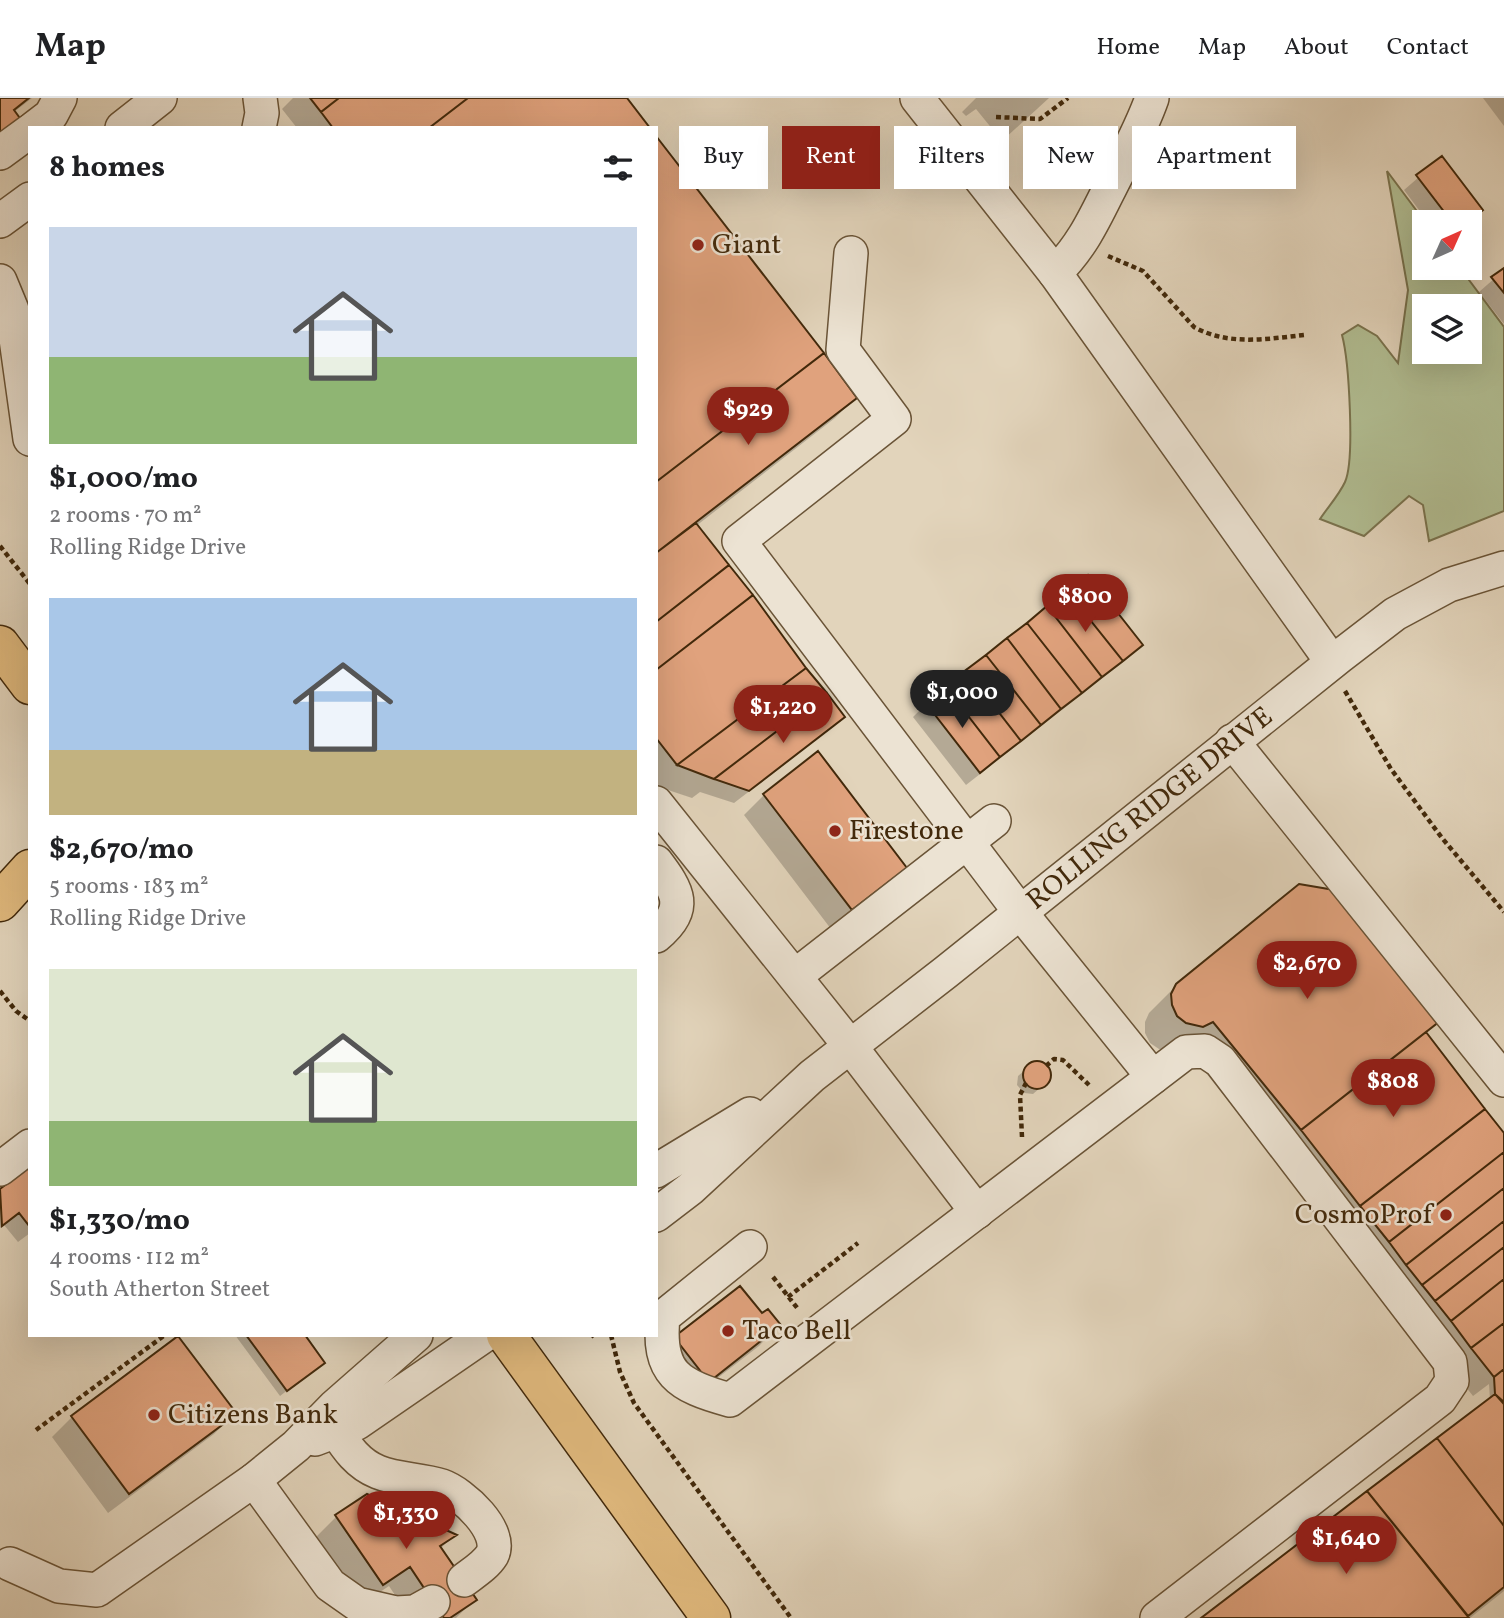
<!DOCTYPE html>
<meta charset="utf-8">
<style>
:root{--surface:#fff;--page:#f2f2f2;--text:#202124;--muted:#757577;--line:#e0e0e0;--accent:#8f2418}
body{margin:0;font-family:Vollkorn,serif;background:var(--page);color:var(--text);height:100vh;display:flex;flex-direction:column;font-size:26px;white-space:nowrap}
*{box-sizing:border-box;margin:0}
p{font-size:23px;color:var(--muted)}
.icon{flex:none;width:38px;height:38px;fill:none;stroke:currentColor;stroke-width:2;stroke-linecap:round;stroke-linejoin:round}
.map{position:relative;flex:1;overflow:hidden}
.side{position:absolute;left:28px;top:28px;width:630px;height:1211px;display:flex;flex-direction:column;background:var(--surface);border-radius:0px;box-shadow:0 7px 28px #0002}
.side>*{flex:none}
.top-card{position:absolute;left:679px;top:28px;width:665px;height:63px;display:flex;gap:14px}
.needle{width:46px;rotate:45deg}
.tools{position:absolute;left:1412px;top:112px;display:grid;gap:14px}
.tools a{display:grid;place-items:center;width:70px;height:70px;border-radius:0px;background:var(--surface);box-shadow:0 7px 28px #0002;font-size:35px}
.price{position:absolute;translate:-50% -60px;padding:0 16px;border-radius:24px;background:var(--accent);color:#fff;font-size:23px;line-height:46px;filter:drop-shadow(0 2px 4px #0008)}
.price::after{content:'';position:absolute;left:50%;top:42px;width:21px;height:16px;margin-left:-10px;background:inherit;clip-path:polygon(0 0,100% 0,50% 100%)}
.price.active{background:#222;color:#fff}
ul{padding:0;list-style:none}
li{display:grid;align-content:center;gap:14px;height:371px;padding:0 21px}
li span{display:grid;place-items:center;height:217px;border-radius:0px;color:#555}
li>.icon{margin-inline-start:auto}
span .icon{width:126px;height:126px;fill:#fffc;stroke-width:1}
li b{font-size:30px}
h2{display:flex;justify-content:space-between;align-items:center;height:84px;padding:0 21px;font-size:30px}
.tag{padding:0 24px;border-radius:0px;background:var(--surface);box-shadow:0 7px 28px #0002;font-size:24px;line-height:63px}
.tag.active{background:var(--accent);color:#fff}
header{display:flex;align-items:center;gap:42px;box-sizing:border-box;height:98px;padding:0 35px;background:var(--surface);border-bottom:2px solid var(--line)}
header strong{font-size:33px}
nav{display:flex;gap:38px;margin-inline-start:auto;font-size:24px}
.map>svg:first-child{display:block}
</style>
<header>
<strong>Map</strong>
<nav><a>Home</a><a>Map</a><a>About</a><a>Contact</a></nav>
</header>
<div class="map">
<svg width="1504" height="1520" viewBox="0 0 1504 1520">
<rect width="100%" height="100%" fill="#e2d4bb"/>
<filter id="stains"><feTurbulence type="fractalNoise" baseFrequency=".00286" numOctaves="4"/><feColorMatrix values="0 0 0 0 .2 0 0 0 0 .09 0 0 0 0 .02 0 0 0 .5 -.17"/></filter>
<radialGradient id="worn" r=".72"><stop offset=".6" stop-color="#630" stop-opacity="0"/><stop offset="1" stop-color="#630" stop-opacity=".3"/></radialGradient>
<path fill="#b1bd92" stroke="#7a734e" stroke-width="2" fill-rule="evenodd" d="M1387,73l38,51 -1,46h36l44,59v184l-75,30 -6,-36 -14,-9 -45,40 -44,-17c8,-12 19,-24 25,-37 10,-22 4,-121 -3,-147l16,-10 19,11 21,27 10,-73zM1424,208h46v46h-46z"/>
<path fill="#0003" d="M0,0h32l-18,14z
M293,0h331l23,30h-350l-15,-19z
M976,0h73l-47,43 -26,-32 -10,7 -4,-4z
M1483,0h21v28z
M656,41l199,259 -20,20 -139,108 147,191 -14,13 -95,73 -34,-11 -8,6 -36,-12z
M1441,60l40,52 -12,12h-41l-24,-32z
M1504,172v54l-25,-32z
M1141,547l-14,14 -161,126 -53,-68 13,-13z
M764,697l141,73 -20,20 -54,41 -87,-114z
M1177,887l261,36 -13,13 79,102v455l-34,27h-266l286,-218 -1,-16 -16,12 -42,-53 -98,-111 -147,-184 -11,5 -16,-4 -9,-6 -5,-10v-11l4,-9z
M1033,965h9l7,8 -1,10 -15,13 -9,-1 -7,-8 1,-9z
M30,1070v65l-12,9 -14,-17 -4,3v-37z
M761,1218l18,9 -20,21 -71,55 -13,-63z
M235,1237h68l20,28 -43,33z
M234,1316l-20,20 -106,79 -56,-76 20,-20z
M336,1419l118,18 -14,14 35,50 -19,19h-46l-21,-32 -27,18 -46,-67z"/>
<path fill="#e0a27d" stroke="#42290b" stroke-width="2" d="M0,0h29l-15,12 8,11 -22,17z
M310,0h29l-18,14z
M339,0h129l-39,30h-96l-12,-16z
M468,0h159l23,30h-221z
M656,38l168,217 -168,129z
M1442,58l41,54 -15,12h-16l-36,-47z
M1504,170v25l-13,-16z
M824,255l33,45 -201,155v-71z
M696,425l33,42 -73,57v-69z
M729,467l24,30 -97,75v-48z
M1088,477l55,70 -20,16 -56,-70z
M1067,493l56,70 -21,16 -55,-71z
M753,497l53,73 -129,97 -21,-27v-68z
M1047,508l55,71 -20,16 -55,-70z
M1027,525l55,70 -21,16 -54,-71z
M1007,540l54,71 -20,16 -55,-70z
M986,557l55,70 -20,16 -55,-71z
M806,570l21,25 -113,86 -37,-14z
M966,572l55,71 -21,16 -55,-71z
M945,588l55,71 -20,16 -55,-71z
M827,595l18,24 -96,74 -35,-12z
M818,653l89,117 -55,42 -89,-116z
M1299,786l41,7 100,130 -139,109 -88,-108 -10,5 -17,-4 -9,-7 -5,-11 -1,-11 5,-10z
M1426,934l59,77 -125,97 -59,-76z
M1023 977a14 14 0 1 1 28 0a14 14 0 1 1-28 0Z
M1485,1011l19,24v19l-115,90 -29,-36z
M1504,1054v36l-98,77 -17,-23z
M30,1068v61l-11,-14 -17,13 -2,-37z
M1504,1090v33l-82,64 -16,-20z
M1504,1123v26l-69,54 -13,-16z
M1504,1149v32l-53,42 -16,-20z
M1504,1181v44l-33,25 -20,-27z
M740,1188l22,27 6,-4 13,16 -72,57 -35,-45z
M1504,1225v46l-10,8 -23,-29z
M246,1237h59l20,28 -38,28z
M178,1238l59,78 -108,80 -58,-78z
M1504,1271v33l-1,1 -8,-9 -1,-17z
M1495,1296l9,8v124l-67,-88z
M1437,1340l67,88v61l-36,29 -101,-125z
M1367,1393l102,127h-268z
M367,1396l90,41 -17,11 37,54 -27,18h-6l-34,-51 -27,18 -48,-70z"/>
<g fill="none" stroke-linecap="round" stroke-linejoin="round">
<g stroke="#6a5437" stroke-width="36">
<g id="minor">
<path d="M917,0l138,175 277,389"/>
<path d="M34,30l17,-13 9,-17"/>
<path d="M122,30l38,-30"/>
<path d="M259,30l3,-15 -2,-15"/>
<path d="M0,55l30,-22"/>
<path d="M0,123l30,-22"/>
<path d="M851,155l-8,97 51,69 -155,122 281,371 133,165"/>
<path d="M1055,175c31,-30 43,-63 63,-101 12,-24 25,-48 34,-74"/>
<path d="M0,183l12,29 18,129"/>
<path d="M1232,643l272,339"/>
<path d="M656,705l194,243 127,166"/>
<path d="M656,764c22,29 33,47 0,74"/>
<path d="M795,878l199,-155"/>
<path d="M0,1071l30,-23"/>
<path d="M656,1073l94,-57"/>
<path id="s1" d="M656,1117l34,-26 122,-113 134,-104 393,-315 56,-43 54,-29 55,-17"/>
<path d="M750,1149l-87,70c-6,56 15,69 67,83l456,-348 19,-1 15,10 230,301 2,19 -12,18 -283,219"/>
<path d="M336,1333c11,17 22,33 42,41 19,8 43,7 64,14 20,7 62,45 50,69 -6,10 -19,18 -28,25"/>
<path d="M315,1341l42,-16 128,-88"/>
<path d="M254,1382l76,105 27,19 39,9 19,-1 18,-10"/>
<path d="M10,1466l49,22 38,4 157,-110 42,-34 38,-39 82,-72"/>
</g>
</g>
<g stroke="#42290b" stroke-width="41">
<path id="major" d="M0,547l30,40
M0,804l30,-33
M506,1237l205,283"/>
</g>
<path stroke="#42290b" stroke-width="4.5" stroke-dasharray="5 3.5" stroke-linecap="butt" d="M996,19l44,2 28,-21
M1108,158l35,15 51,56c34,19 73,12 110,8
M0,448l30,38
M1345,593l46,78 51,69 62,74
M0,893l16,20 14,10
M1046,968l8,-7 9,1 26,25
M1022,1039l-2,-42 6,-12
M773,1179l25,32
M788,1199l70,-54
M611,1237l9,37 14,31 157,215
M591,1239l2,-2
M36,1332l129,-95"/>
<use href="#minor" stroke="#ece3d3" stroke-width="33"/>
<use href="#major" stroke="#e1ba7e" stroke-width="38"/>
</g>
<g fill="#8f2418" stroke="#ece3d3" stroke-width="2.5">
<circle cx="698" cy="147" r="7"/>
<circle cx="835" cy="733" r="7"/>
<circle cx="1446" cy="1117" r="7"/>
<circle cx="728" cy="1233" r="7"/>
<circle cx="154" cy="1317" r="7"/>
</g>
<g text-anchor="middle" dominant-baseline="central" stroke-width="5" stroke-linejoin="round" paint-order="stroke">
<g font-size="28" fill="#42290b" stroke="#ece3d3" text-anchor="start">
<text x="712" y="147">Giant</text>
<text x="849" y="733">Firestone</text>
<text x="1432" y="1117" text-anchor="end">CosmoProf</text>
<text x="742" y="1233">Taco Bell</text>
<text x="168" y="1317">Citizens Bank</text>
</g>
<g font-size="28" fill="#42290b" stroke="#ece3d3">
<text stroke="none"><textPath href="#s1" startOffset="640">ROLLING RIDGE DRIVE</textPath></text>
</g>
</g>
<rect width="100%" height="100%" filter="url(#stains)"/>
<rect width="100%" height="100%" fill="url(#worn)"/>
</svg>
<div class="tools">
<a><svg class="needle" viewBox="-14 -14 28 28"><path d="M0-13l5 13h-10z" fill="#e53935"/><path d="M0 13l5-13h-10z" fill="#757577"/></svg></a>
<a><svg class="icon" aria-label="layers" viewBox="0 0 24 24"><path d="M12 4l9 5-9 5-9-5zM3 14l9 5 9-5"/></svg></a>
</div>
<b class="price" style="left:748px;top:349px">$929</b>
<b class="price" style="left:1085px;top:536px">$800</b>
<b class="price active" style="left:962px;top:632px">$1,000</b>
<b class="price" style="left:783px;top:647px">$1,220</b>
<b class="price" style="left:1307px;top:903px">$2,670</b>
<b class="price" style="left:1393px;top:1021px">$808</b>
<b class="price" style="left:406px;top:1453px">$1,330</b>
<b class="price" style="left:1346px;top:1478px">$1,640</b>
<div class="top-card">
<a class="tag">Buy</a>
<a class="tag active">Rent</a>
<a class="tag">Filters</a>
<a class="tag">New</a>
<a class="tag">Apartment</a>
</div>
<section class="side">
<h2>8 homes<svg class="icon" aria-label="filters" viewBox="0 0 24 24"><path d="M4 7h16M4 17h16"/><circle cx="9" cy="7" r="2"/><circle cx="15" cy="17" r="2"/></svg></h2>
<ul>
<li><span style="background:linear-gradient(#c9d6e8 60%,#8fb573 0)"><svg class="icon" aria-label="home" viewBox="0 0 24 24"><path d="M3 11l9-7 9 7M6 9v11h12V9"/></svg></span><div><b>$1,000/mo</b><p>2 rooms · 70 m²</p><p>Rolling Ridge Drive</p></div></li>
<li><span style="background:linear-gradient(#a9c7e8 70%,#c2b280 0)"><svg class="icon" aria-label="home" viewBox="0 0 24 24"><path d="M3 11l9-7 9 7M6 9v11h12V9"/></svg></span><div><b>$2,670/mo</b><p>5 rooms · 183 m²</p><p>Rolling Ridge Drive</p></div></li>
<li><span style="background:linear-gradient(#dfe7d0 70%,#8fb573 0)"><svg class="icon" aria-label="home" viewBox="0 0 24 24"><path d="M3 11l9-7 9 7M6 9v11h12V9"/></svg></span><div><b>$1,330/mo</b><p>4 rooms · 112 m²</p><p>South Atherton Street</p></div></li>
</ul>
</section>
</div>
